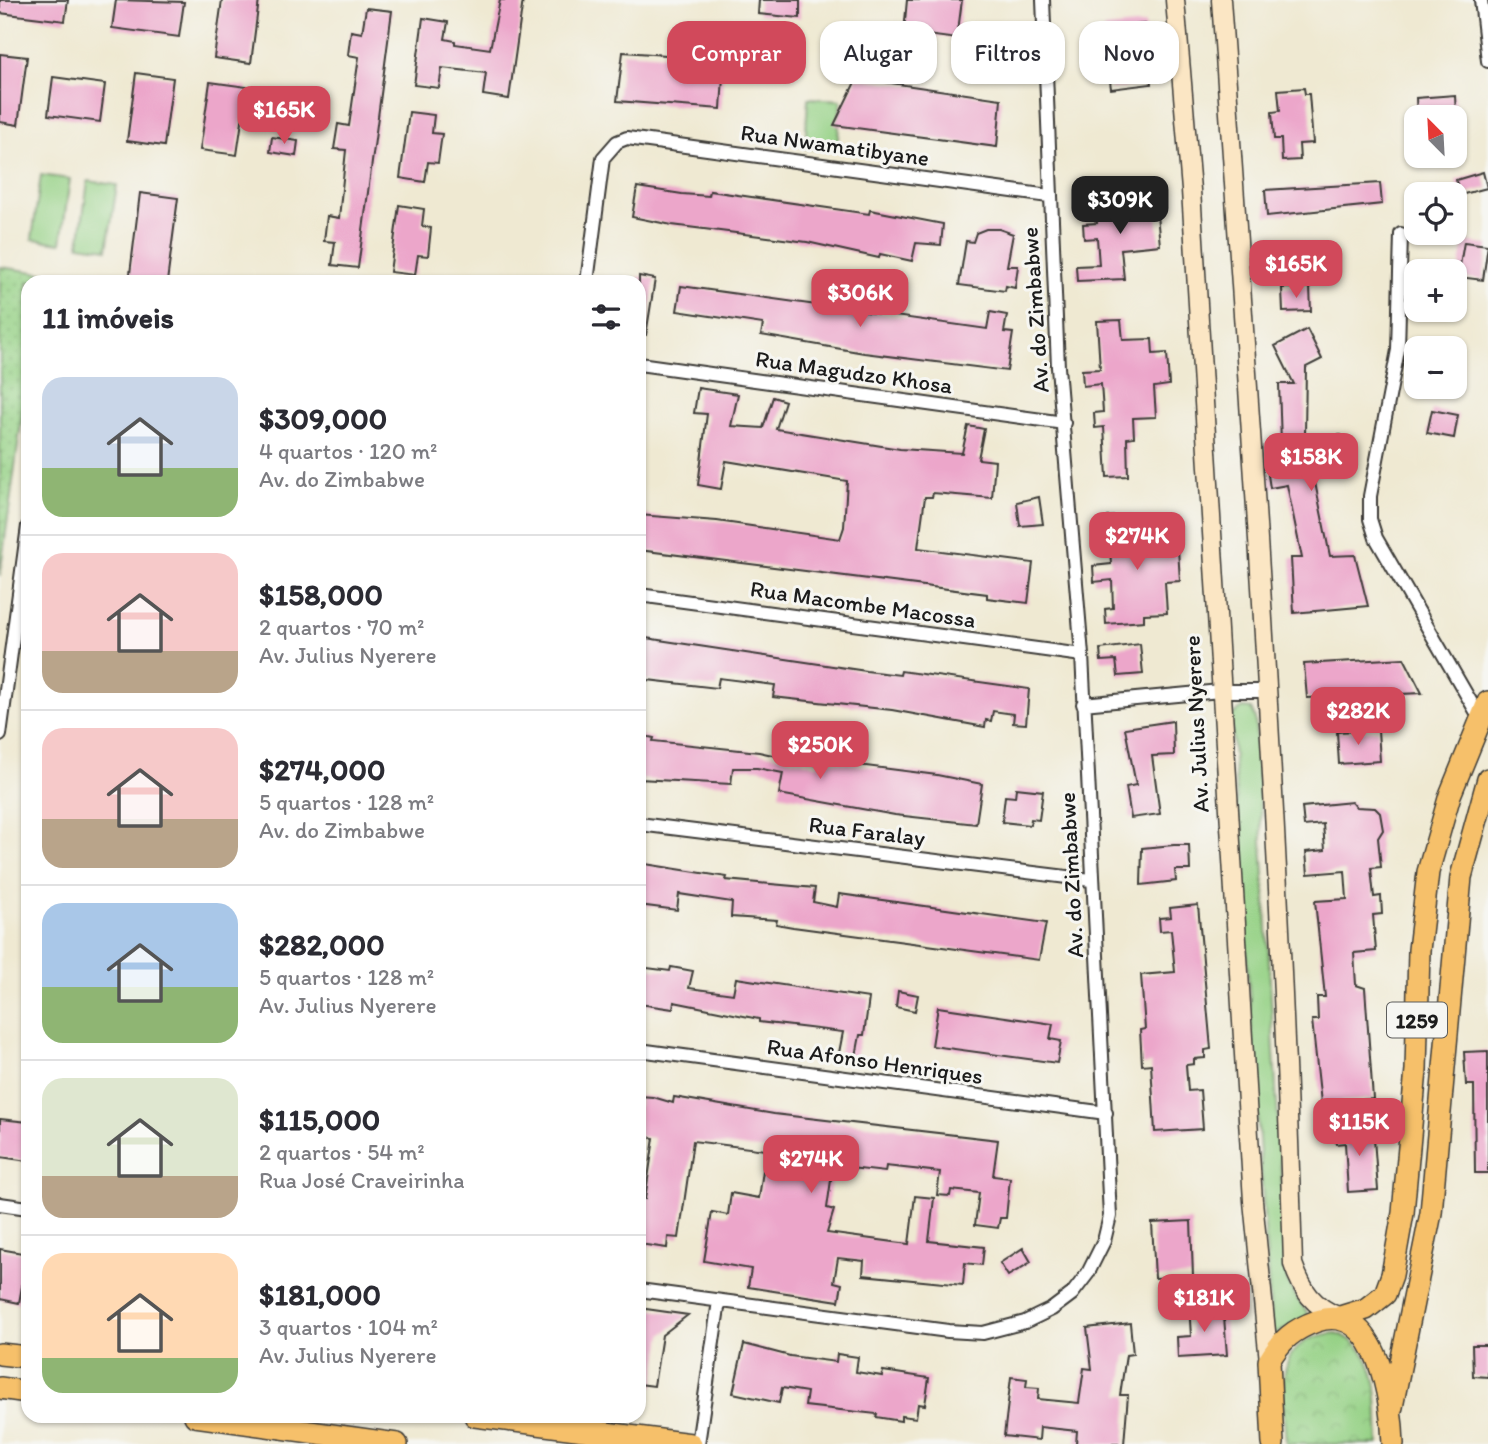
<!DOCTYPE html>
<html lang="pt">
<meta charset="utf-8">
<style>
:root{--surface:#fff;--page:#f7f7f7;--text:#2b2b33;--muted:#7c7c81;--line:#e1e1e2;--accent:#d1495b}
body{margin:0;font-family:Itim,sans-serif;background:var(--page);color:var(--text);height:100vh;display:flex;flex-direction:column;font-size:26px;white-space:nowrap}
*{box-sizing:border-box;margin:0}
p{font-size:23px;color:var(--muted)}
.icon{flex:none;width:38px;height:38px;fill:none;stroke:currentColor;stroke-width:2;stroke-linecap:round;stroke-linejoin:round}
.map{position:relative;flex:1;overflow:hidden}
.side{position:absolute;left:21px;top:275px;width:625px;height:1148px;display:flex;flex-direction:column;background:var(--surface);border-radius:21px;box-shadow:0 2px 5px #0004}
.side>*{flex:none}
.banner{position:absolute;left:667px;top:21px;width:665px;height:63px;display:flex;gap:14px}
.needle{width:46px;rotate:336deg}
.controls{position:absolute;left:1404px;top:105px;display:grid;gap:14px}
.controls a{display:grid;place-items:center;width:63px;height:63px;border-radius:14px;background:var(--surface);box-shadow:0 2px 5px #0004;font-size:35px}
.price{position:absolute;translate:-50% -60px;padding:0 16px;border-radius:14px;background:var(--accent);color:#fff;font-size:23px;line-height:46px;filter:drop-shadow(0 2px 4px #0008)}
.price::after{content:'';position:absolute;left:50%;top:42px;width:21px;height:16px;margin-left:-10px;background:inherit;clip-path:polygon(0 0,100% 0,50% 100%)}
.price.current{background:#222;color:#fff}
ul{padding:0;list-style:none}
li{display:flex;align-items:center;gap:21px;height:175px;padding:0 21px}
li+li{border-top:2px solid var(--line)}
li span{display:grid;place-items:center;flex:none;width:196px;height:140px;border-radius:21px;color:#555}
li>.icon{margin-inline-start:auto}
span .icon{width:84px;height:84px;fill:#fffc;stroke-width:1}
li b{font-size:30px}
h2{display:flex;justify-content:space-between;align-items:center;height:84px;padding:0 21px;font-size:30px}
.tag{padding:0 24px;border-radius:21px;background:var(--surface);box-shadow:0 2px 5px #0004;font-size:24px;line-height:63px}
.tag.current{background:var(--accent);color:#fff}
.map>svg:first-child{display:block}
</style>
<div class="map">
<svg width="1488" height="1444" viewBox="0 0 1488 1444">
<defs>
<pattern id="grass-dots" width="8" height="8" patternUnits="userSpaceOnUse" patternTransform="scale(1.75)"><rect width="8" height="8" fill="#95d185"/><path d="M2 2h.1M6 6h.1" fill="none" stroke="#80b372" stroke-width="1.8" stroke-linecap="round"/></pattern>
<pattern id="park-crowns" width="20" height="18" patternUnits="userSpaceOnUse" patternTransform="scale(1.75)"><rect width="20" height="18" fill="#95d185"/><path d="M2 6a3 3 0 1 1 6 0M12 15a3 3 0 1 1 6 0" fill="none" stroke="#80b372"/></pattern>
</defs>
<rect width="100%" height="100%" fill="#f6f6f2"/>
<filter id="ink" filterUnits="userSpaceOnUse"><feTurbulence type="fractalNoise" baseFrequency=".0143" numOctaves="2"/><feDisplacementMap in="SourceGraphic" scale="14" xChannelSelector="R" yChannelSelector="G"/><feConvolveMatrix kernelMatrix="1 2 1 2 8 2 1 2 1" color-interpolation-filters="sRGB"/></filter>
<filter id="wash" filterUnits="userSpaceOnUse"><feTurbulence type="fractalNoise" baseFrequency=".00686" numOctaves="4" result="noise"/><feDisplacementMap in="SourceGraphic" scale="28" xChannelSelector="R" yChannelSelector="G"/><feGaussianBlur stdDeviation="1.57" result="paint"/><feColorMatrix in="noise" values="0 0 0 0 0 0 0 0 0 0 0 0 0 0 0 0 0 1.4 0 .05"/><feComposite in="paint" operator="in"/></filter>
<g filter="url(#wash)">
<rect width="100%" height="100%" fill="#efe9d2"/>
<path fill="url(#grass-dots)" stroke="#587650" stroke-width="2" d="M0,267l42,6 -2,9h-12v90l-28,204z"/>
<path fill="url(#park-crowns)" stroke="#587650" stroke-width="2" d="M1337,1333c47,18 39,68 42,111h-93c-2,-51 -18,-106 51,-111z"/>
<path fill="#95d185" stroke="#587650" stroke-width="2" d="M808,98l33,2 -4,50 -32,-2z
M41,175l29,4 -9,64 -29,-4z
M88,181l29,4 -10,64 -28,-4z
M1243,708l8,1 4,9 32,562 7,15 16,21 -38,20 -41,-620z"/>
<g id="blocks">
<path fill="#eca6ca" d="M0,0h68l-3,21 -65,-8z
M116,0l68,2 -5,35 -67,-9z
M222,0h37l-8,63 -37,-5z
M500,0h23l-14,99 -26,-4 3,-22 -44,-5 -3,20 -25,-3 9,-67 25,4 -3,17 10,2v3l35,5z
M759,0h41v18l-42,-4z
M907,0h55l-5,39 -53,-7z
M366,8l26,3 -34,257 -26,-3 3,-23 -11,-1 3,-25 12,2 7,-68 -12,-1 4,-25 11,2 10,-69 -11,-2 3,-24 11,2z
M1145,24l6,60 -40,5 -7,-61z
M623,52l101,7 -3,50 -104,-8z
M0,54l27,3 -9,68 -18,-3z
M136,73l37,5 -9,68 -37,-5z
M53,77l52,7 -5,38 -52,-7z
M857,78l144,21 -4,48 -163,-22z
M210,82l37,5 -10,68 -37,-5z
M1304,88l1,6h4l4,49 -14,1 1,16 -18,1 -1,-22h-7l-2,-27 8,-1 -2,-21z
M1455,95l1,22h-39l-1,-19z
M409,112l25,3 -2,18 10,1 -4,29 -10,-1 -3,20 -25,-4z
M272,137l26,4 -2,15 -26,-4z
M1483,172l4,16 -27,7 -4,-15z
M1380,183l2,21 -115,12 -2,-26z
M637,187l45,7 27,2 1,-5 159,23 1,-4 73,14 -2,21 -25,-2 -4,18 -32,-7 -1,4 -72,-16 -135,-17 -40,-8z
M1145,191l1,15 10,-1 4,40 -39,4 3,30 -47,2 -1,-15 23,-1 -2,-27 -13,1 -1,-15 14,-1 -1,-13 31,-2 -2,-15z
M140,193l38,5 -11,84h-38z
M399,205l25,4 -2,17 9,2 -3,28 -10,-1 -3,20 -25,-3z
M986,229h13l14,5 -6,32h11l-3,22 -9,-2 -1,5 -46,-6 7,-44 7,1 3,-9z
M1464,242l24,3 -5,35 -25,-3z
M639,276l16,3 -9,56h-7z
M681,286l306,43 3,-17 17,3 -3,17 9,1 -6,38 -143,-18 -103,-18 2,-11 -86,-13z
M1310,287l1,24 -28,1 -1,-24z
M1121,320l2,20 29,-1 1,15 14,-1 2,32 -15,2 2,30 -23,1 1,19 -7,1 1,38 -21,1 -3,-50 -9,1 -1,-15 9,-1 -2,-28 -18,2 -1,-16 18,-1 -3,-48z
M1307,329l15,30 -16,8 -1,68h36v28h-30l19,93 25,-1 13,51 -74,7 -3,-55h11l-15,-73 -17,3 -2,-13 14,-2 -3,-89h15l-19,-38z
M698,388l40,6 -7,32 32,2 10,-31 12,4 -9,28 124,20 62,4 6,-27 16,3 -6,30 17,2 -3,37 -59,-5 -1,4h-7l-7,51 115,15 -5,40 -41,-5v-4l-348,-44v-35l78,6 123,18 4,-12 3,-46 -121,-20 -5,28 -23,-4 9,-71 -13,-1z
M1432,410l26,5 -4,23 -27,-5z
M1039,497l4,27 -23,2 -3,-24z
M1132,515l1,21 30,-2 1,16 14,-1 2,32 -15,1 2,31 -23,1v7l-38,3 -1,-15 8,-1 -1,-28 -18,2 -1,-16 18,-2 -3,-47z
M639,637l227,34 34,4 1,-4 128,18 -3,35 -13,-1 1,-9 -21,-3 -2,10 -5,-1 -1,7 -93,-17 -119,-13 2,-12 -56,-7 -2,10 -78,-9z
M1140,644l3,30 -25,2 -2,-16 -15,1 -1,-12z
M1404,658l18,35 -115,5 -3,-34z
M1173,721l1,34 -22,1 8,58 -29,4 -5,-31 10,-2 -11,-57z
M1378,730l2,31 -41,3 -2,-32z
M639,735l15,3 -1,3 106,11 59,13 1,-5 118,15 45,9 -6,40 -81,-9 -116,-21 4,-21 -26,-5h-24l-2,16 -92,-5z
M1016,788l27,3 -4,29 -8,-1 -1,6 -28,-3 3,-26 10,1z
M1352,802l4,5 19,1 5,5 3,17 -5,8 3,29 -10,1 3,29 7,-1 1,18 -9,1 3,36 -22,2 2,32 9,3 8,111 -52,4 -9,-83h6l-1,-23h8l-10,-96 32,-2 -2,-28 -37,3 -2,-22 19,-2 -2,-26 -19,2 -2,-19z
M1174,845h15l1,25h-15l1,11 -35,4 1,-37z
M639,863l88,14 -1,3 89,8 -2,14 24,5 2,-13 207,29 -7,37 -246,-33 -17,-3 1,-4 -46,-3 1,-15 -53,-8 -2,16 -38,-5z
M1198,905l13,144 -6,1v8l-11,1v5l-8,1 2,26 12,-1 3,39 -48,3 -4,-68 -9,1 -2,-35 5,-1 -4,-54 34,-3 -4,-42 -11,1 -1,-13 12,-1 -1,-9z
M639,967l31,4 1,-4 22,4 -4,17 44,6 3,-16 133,20 -5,37h-4l-5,27 -17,-4 5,-26 -84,-10v-3l-85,-17 -1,7 -34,-5z
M898,991l20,4 -3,16 -19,-4z
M938,1007l115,17 -3,15 11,2 -4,22 -125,-17z
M1488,1051v122h-13l-1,-88h-8l-2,-33z
M639,1096l14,1 20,6 1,-6 100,17 224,26 -5,36 17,2 -4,40h-6l-2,10 -23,-3 4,-32 -28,-3 -1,6 -13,-1 3,-23 -54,-6 -1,6 -52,-6 -6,42 7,2 -7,23 82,11 6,-48 19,2 -5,43 55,6 -2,18 -17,-2 -2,22 -100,-10 1,-14 -26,-3 -4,24 8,2 -3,17 -91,-14 3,-18 -47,-8 8,-49 16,3 3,-22 28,5 7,-48 -73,-9 -14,97 -11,-1 -1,11 -28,-4v-46l6,1 9,-61 -15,-2z
M0,1119l28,3v39l-28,-4z
M1373,1126l5,64 -30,2 -3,-49 -9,1 -2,-15z
M1191,1221l2,55 -38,2 -3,-55z
M1023,1248l8,14 -23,14 -8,-13z
M0,1249l28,5 -9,49 -19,-4z
M1216,1303l1,15 7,-1 3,38 -49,3 -1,-21 14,-1 -2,-31z
M639,1308l49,7 -26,20 -8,51 -15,-2z
M1130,1323l3,31 -7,1 -6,40h8l-4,49h-48l1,-13 -37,-4 -1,13 -35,-4 7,-59 16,2 -1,8 13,1 -1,11 41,4 5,-35 8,1 -5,-41z
M744,1344l46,12 46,6 1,-8 21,3 -2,15 26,4 1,-5 46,7 -4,27 -7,-1 -2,14 -15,-2v5l-25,-4 1,-3 -72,-8 2,-14 -25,-4 -3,15 -46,-10z
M1472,1345h16v32l-15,-1z"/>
</g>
</g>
<g filter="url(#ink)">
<use href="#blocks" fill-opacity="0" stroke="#3c3b37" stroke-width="2"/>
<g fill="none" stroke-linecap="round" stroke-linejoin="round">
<g stroke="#3c3b37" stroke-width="16">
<path id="minor" d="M1481,0l7,61
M1401,234l-3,116 -28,146v23l6,19 104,180
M587,282l16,-124 14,-16 10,-4 422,58
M639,364l425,59
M639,595l443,60
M1083,704l137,-13h45
M0,735l28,-209
M639,824l452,56
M639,1050l467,63
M0,1204l28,4
M639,1290l309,41 35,2 42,-11 27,-13 20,-15 16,-21 16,-32 6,-25 -28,-561 -24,-288 -15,-367
M698,1444l21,-143"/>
</g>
<g stroke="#3c3b37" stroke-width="21">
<path id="secondary" d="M1175,0l16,190 62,1011 16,160
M1221,0c30,421 60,842 72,1264 9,26 20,43 47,53"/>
</g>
<g stroke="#3c3b37" stroke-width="24">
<path id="primary" d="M1340,1317l26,-8 19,-15 7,-19 11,-62 13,-143 3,-120 9,-78 22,-77 38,-93
M0,1354l28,3
M0,1388l28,4
M1392,1407l39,-194 30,-336 27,-98
M195,1416l202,28
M475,1416l216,28
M1273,1444l-4,-83c12,-21 25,-32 48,-40 61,-21 75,83 76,123"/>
</g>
<use href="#minor" stroke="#fff" stroke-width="12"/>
<use href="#secondary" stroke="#fbe6c4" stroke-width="18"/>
<use href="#primary" stroke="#f6c06b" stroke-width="21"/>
</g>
</g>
<g text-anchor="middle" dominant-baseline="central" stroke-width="6" stroke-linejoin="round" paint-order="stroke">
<rect fill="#f6f6f2" stroke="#5d5d5c" stroke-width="2" x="1387" y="1002.5" width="60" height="35" rx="5"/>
<g font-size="21" font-weight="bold" fill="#1c1c1c">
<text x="1417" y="1020">1259</text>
</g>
<g font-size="23" fill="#1c1c1c" stroke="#f6f6f2">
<text transform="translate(835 145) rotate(8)">Rua Nwamatibyane</text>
<text transform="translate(1035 310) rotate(-94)">Av. do Zimbabwe</text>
<text transform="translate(854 372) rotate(8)">Rua Magudzo Khosa</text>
<text transform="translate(863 604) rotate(8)">Rua Macombe Macossa</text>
<text transform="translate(1196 724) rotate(-93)">Av. Julius Nyerere</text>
<text transform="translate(867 831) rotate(7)">Rua Faralay</text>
<text transform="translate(1071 875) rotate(-93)">Av. do Zimbabwe</text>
<text transform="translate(875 1061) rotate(8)">Rua Afonso Henriques</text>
</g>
</g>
</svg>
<div class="controls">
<a><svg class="needle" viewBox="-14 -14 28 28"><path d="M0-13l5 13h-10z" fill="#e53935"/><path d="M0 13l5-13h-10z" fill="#7c7c81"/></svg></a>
<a><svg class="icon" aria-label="locate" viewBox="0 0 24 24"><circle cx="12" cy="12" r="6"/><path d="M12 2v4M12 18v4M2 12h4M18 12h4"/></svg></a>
<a>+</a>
<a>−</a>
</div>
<b class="price" style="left:284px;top:146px">$165K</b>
<b class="price current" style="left:1120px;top:236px">$309K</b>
<b class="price" style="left:1296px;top:300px">$165K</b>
<b class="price" style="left:860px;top:329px">$306K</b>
<b class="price" style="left:1311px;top:493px">$158K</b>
<b class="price" style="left:1137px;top:572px">$274K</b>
<b class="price" style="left:1358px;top:747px">$282K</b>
<b class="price" style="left:820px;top:781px">$250K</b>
<b class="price" style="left:1359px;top:1158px">$115K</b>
<b class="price" style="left:811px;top:1195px">$274K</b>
<b class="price" style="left:1204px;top:1334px">$181K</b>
<div class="banner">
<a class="tag current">Comprar</a>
<a class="tag">Alugar</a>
<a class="tag">Filtros</a>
<a class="tag">Novo</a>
</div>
<section class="side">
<h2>11 imóveis<svg class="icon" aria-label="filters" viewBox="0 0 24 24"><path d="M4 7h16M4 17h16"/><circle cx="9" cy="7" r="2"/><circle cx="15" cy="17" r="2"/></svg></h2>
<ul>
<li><span style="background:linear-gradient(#c9d6e8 65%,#8fb573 0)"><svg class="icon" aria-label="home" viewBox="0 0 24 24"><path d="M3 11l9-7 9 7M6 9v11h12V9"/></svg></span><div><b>$309,000</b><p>4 quartos · 120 m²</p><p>Av. do Zimbabwe</p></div></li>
<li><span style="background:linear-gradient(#f6c9c9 70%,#b9a48a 0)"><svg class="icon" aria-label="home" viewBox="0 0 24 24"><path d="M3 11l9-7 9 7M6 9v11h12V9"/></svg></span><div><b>$158,000</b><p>2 quartos · 70 m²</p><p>Av. Julius Nyerere</p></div></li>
<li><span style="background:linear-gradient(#f6c9c9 65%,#b9a48a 0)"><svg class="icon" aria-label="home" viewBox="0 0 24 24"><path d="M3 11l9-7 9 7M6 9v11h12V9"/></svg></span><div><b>$274,000</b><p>5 quartos · 128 m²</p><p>Av. do Zimbabwe</p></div></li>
<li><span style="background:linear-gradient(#a9c7e8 60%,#8fb573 0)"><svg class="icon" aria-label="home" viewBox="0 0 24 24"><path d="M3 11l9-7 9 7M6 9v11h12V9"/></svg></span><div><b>$282,000</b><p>5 quartos · 128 m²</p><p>Av. Julius Nyerere</p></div></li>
<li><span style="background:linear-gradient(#dfe7d0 70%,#b9a48a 0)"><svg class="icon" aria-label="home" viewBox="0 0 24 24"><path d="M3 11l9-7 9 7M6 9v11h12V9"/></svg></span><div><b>$115,000</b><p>2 quartos · 54 m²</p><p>Rua José Craveirinha</p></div></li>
<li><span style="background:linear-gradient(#ffd9b3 75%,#8fb573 0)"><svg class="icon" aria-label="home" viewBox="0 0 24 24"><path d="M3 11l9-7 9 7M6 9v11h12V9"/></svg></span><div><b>$181,000</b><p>3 quartos · 104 m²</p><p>Av. Julius Nyerere</p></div></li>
</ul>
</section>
</div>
